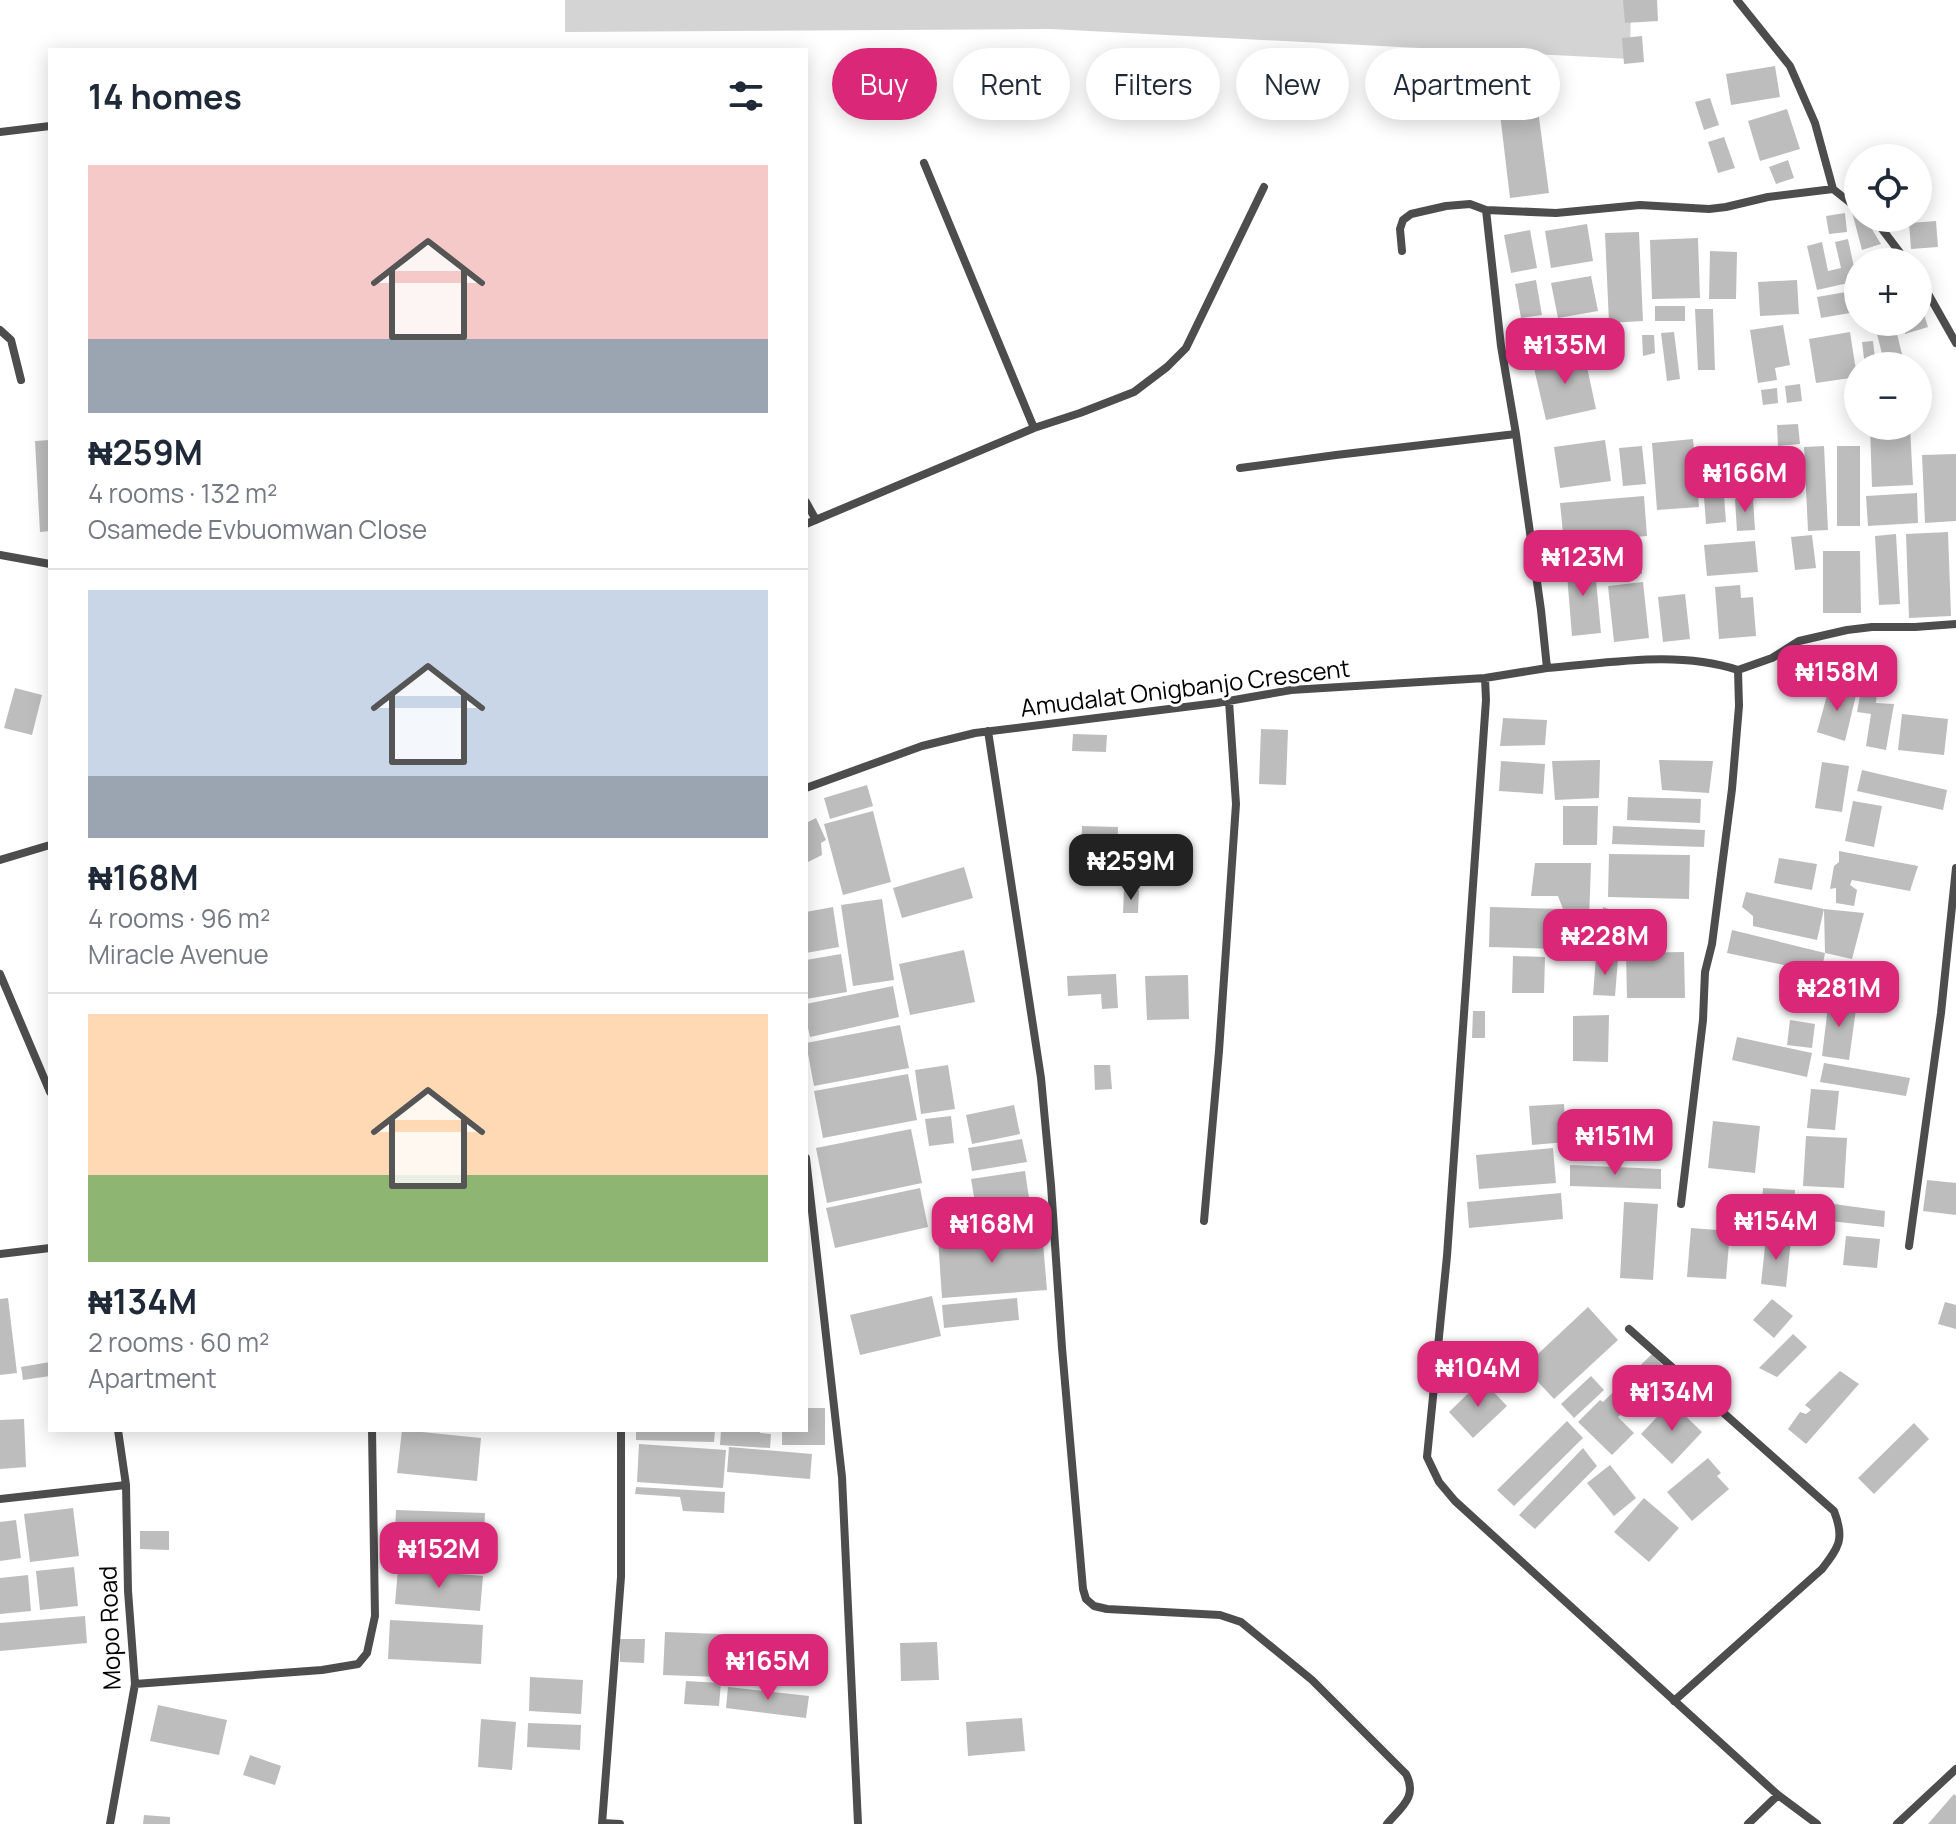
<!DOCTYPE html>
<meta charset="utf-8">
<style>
:root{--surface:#fff;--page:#f2f2f3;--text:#1f2937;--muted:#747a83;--line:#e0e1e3;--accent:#db2777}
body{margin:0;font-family:Manrope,sans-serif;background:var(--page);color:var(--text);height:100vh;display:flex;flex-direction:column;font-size:30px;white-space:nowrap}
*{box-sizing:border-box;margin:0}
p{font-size:26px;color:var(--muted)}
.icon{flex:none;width:44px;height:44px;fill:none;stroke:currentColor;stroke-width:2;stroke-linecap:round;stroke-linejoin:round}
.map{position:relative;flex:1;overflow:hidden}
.side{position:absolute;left:48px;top:48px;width:760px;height:1384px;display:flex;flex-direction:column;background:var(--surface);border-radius:0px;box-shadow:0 4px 20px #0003}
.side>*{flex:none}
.hud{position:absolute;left:832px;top:48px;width:760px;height:72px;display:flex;gap:16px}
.tools{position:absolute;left:1844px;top:144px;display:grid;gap:16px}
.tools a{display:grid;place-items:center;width:88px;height:88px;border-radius:50%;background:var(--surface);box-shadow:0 4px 20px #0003;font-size:40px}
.price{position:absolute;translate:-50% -68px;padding:0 18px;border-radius:16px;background:var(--accent);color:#fff;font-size:26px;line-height:52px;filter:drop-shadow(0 2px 4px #0008)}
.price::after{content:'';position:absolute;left:50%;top:48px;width:24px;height:18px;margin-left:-12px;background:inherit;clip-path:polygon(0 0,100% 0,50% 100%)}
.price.selected{background:#222;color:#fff}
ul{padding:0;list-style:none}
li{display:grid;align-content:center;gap:16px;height:424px;padding:0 40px}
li+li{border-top:2px solid var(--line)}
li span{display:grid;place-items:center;height:248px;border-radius:0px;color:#555}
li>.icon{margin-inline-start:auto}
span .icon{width:144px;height:144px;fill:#fffc;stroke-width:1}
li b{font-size:34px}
h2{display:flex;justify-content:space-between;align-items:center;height:96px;padding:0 40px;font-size:34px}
.tag{padding:0 28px;border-radius:36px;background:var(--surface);box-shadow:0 4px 20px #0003;font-size:28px;line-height:72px}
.tag.selected{background:var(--accent);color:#fff}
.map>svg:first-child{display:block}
</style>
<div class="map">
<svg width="1956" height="1824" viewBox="0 0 1956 1824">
<rect width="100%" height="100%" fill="#fff"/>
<path fill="#d4d4d4" d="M565,0h1066l-1,59 -579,-30 -486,3z"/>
<path fill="#bdbdbd" d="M1623,0h34l1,21 -33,2z
M1642,36l2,26 -20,2 -2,-26z
M1775,66l5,31 -49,8 -5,-31z
M1710,98l9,27 -15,5 -9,-28z
M1787,109l13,40 -40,12 -12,-40z
M1538,110l11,83 -39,5 -10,-84z
M1724,137l11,31 -17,5 -10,-31z
M1788,160l6,18 -18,6 -7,-17z
M1858,211v7h7l16,26 -19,6 -10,-38z
M1845,213l2,19 -18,2 -3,-18z
M1936,221l2,26 -27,2 -2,-26z
M1587,224l6,37 -42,7 -6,-37z
M1530,230l7,38 -26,5 -7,-38z
M1639,232l4,89 -34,2 -4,-90z
M1698,238l2,60 -48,1 -2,-59z
M1848,239l9,42 -40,9 -10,-44 15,-4 6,29 13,-3 -6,-26z
M1710,251l27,1 -1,47h-27z
M1591,276l7,35 -40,7 -7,-35z
M1536,280l6,35 -21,3 -6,-34z
M1797,280l2,34 -39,2 -2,-34z
M1846,292l4,21 -29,5 -4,-21z
M1921,305l7,22 -23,7 -3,-12h16v-16z
M1655,306h30v15h-30z
M1695,309h18l2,61h-17z
M1874,322h20l11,44h-20z
M1573,325l4,22 -48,8 -4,-21z
M1783,325l7,40 -15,3 2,12 -19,3 -8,-53z
M1674,332l6,47 -13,2 -6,-48z
M1850,332l7,45 -41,6 -7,-44z
M1642,335h12l1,18 -12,3z
M1873,341l3,25h-11l-3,-24z
M1584,353l12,56 -50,11 -13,-56z
M1800,384l2,17 -15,2 -2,-17z
M1777,388l1,15 -15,2 -2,-15z
M1798,424l2,20 -22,2 -1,-21z
M1870,426h40l3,59 -41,2z
M1693,439l6,68 -42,3 -5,-67z
M50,440v91l-10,1 -5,-91z
M1605,440l6,41 -51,7 -6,-41z
M1642,446l4,38 -23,2 -4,-38z
M1824,446l4,84 -20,1 -4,-84z
M1837,446h23v80h-23z
M1956,454v67l-31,2 -3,-68z
M1746,459l1,15 -13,1 -1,-15z
M1751,479l1,10 -18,3 -1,-10z
M1917,493l1,30 -50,3 -2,-30z
M1644,496l3,40 -83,7 -4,-40z
M1724,496l2,26 -20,2 -2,-27z
M1753,498l2,32 -18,1 -2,-32z
M1948,532l3,84 -42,2 -3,-84z
M1896,534l4,70 -21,1 -4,-69z
M1812,535l4,33 -21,2 -4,-33z
M1755,541l3,31 -51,4 -3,-31z
M1641,549l1,25 -35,2 -2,-24z
M1823,551h37l1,62h-38z
M1594,559l7,74 -29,3 -6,-74z
M1643,582l6,56 -35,4 -6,-56z
M1740,585l1,13 12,-1 3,39 -37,3 -4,-52z
M1685,594l5,45 -27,3 -5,-45z
M15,688l27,7 -10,40 -28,-7z
M1829,688l28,3 -12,50 -28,-9z
M1861,690l16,2 -1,11 18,1 -8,46 -20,-4 5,-32 -14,-2z
M1902,714l46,5 -4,36 -46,-5z
M1503,718l44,2 -2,25 -45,1z
M1261,729l27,1 -2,55 -27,-1z
M1073,734l34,1 -1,17 -34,-1z
M1600,760l-1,38 -44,2 -3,-39z
M1659,760l54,1 -4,32 -47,-3z
M1501,761l44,3 -2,30 -44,-3z
M1822,762l27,4 -7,46 -27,-4z
M1862,770l85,20 -4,20 -86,-19z
M867,785l6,21 -43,13 -6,-21z
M1628,797l73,2 -1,24 -73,-3z
M1853,801l29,5 -8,41 -29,-6z
M1563,806h35l-1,39h-34z
M873,811l18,71 -48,13 -19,-71z
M816,818l10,22 -5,3 1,12 -16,8v-40z
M1082,826l36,1 -1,36 -36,-1z
M1613,826l92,4 -1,17 -92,-3z
M1839,851l79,15 -8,25 -58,-11 -2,5 7,5 -3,16 -18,-3v-15l-6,1 4,-23 5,-4z
M1609,854l81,1 -1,44 -81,-2z
M1779,858l38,6 -5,26 -38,-7z
M1535,863h56l-3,87 -99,-3 1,-40 73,2 -5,-13h-27z
M1120,866l22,1v16l-22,-1z
M964,867l9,31 -71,20 -9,-30z
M1124,890h15l-1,23h-15z
M1746,892l78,17 -7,31 -64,-14v-10l-11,-9z
M882,899l12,81 -41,6 -12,-81z
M833,907l6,40 -33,6v-41z
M1603,907l23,8 -3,34 -23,-2z
M1824,909l40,4 -12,46 -27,-6z
M1732,930l93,23 -4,20 -94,-20z
M964,950l11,52 -65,13 -11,-51z
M1684,952l1,46h-58l-1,-45z
M841,954l6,38 -41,7v-39z
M1513,956l32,1 -1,36h-32z
M1596,957l22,2 -3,37 -22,-1z
M1116,974l2,34 -16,1 -1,-15 -33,2 -1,-20z
M1188,975l1,44 -42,1 -2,-44z
M893,986l6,31 -89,20 -4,-18v-15z
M1829,998l28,4 -8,58 -27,-4z
M1473,1011h12v27h-13z
M1609,1015l-1,47 -35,-1v-45z
M1790,1020l25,4 -3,24 -25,-3z
M900,1025l9,43 -95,18 -8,-43z
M1737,1037l75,16 -5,24 -75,-17z
M1824,1063l86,15 -4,18 -86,-14z
M948,1065l7,44 -34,5 -6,-44z
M1094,1065h16l2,24 -17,1z
M908,1074l9,46 -94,18 -9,-47z
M1811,1089l28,2 -4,39 -28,-2z
M1564,1104l2,38 -34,3 -3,-39z
M1014,1105l6,29 -48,10 -6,-29z
M951,1116l3,27 -25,3 -4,-27z
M1713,1121l47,5 -5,47 -47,-5z
M911,1129l11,54 -95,20 -11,-55z
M1579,1135l81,4 -1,20 -81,-4z
M1806,1136l41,2 -3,50 -41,-2z
M1022,1139l5,23 -55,9 -4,-23z
M1553,1148l3,35 -77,6 -3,-34z
M1570,1165l91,4v20l-91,-3z
M1025,1171l5,34 -53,9 -6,-35z
M1927,1180l29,3v32l-33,-4z
M920,1188l8,39 -93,21 -9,-40z
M1763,1188l32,2 -2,40 -33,-2z
M1561,1193l2,26 -94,9 -2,-26z
M1797,1199l88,12 -1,16 -90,-10z
M1624,1202l34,2 -5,76 -33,-2z
M1691,1228l39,3 -4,48 -39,-2z
M1042,1231l5,59 -105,8 -4,-59z
M1846,1236l34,3 -3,29 -34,-3z
M1766,1237l25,3 -5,47 -25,-3z
M932,1296l9,40 -81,19 -10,-40z
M8,1298l9,75 -17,2v-76z
M1017,1298l2,22 -75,8 -2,-23z
M1772,1299l21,17 -19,22 -21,-18z
M1945,1302l11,3v24l-18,-5z
M1588,1307l30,33 -64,59 -30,-32z
M1793,1334l14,13 -30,30 -18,-9z
M1652,1354l15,16 -49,47 16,16 -22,22 -34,-33 22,-22 3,2z
M50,1362v14l-27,4 -2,-13z
M1840,1371l19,13 -53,60 -18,-15 12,-17 6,2 5,-4 -6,-5z
M1591,1376l13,14 -30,28 -13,-14z
M1482,1380l25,26 -34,32 -24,-26z
M1671,1402l31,30 -30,32 -31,-30z
M806,1408h19v37h-43v-15h24z
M24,1419l2,48 -26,2v-49z
M1567,1421l16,17 -69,68 -17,-16z
M1914,1423l15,16 -55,55 -16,-16z
M402,1430l79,8 -4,43 -80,-8z
M636,1430h79l-1,12 -78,-2z
M721,1430h39v3l11,1 -1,14 -50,-3z
M639,1444l87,6 -3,38 -86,-6z
M729,1447l83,7 -2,25 -83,-7z
M1583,1448l14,18 -62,63 -16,-14z
M1708,1458l13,15 -4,3 12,13 -37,32 -25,-29z
M1610,1465l26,33 -22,18 -27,-33z
M636,1487l89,5 -1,21 -41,-2 -3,-14 -45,-3z
M1644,1498l35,30 -30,34 -35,-30z
M73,1508l6,48 -49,6 -6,-48z
M396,1510l89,3 -2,46 -89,-3z
M16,1520l5,38 -21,3v-39z
M140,1531h29v19l-29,-1z
M74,1567l4,39 -38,4 -4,-39z
M398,1569l85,7 -3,35 -85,-7z
M28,1575l3,36 -31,3v-36z
M85,1616l2,27 -87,8v-28z
M390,1620l93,5 -2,39 -93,-5z
M665,1632l56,2 -1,43 -57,-2z
M620,1639h25l-1,24 -24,-1z
M937,1642l2,38 -38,1 -1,-38z
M530,1677l53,3 -2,34 -52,-3z
M686,1681l35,2 -2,23 -35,-2z
M728,1687l81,9 -3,22 -80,-10z
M158,1705l69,15 -8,35 -69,-14z
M1022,1718l3,33 -57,5 -2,-34z
M481,1719l35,3 -4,48 -34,-3z
M528,1723l53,2 -1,25 -53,-3z
M250,1755l31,11 -6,19 -32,-10z
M1954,1794l2,2v28h-28z
M144,1815l26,2v7h-27z"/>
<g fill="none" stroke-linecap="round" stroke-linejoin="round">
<path stroke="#4d4d4d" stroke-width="8" d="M1737,0l53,66 25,57 18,66 25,20
M0,132l50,-6
M924,163l110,265
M1870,218l9,7 28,37
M1402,251l-2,-22 3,-9 8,-6 35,-8 24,-2 16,6 70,3 84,-8 69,4 17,-2 42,-10 65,-8
M1918,276l38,67
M0,330l11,10 10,40
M1240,468l96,-13 180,-21
M806,502l10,18
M806,524l228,-96 46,-15 54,-21 33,-25 19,-19 78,-161
M0,555l50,9
M1547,668c62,-5 131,-18 191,2l1,36 -7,83 -20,155 -7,28 -2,48 -22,184
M1738,670l34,-12 27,-17 48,-11 25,-3h43l41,-3
M1485,678l1,22 -39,556 -20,201 12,25 16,19 323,294 39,29
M988,731l53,347 10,107 11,163 21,241 3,10 8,7 13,3 113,6 21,7 71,58 94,94c12,23 -5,33 -19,50
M806,788l116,-42 53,-13 242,-30 74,-13 194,-12 62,-10 -6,-58 -25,-176 -15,-88 -15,-136
M0,860l50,-15
M0,974l50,118
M806,1158l36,319 16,347
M1204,1221l15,-170 17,-247 -7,-103
M1909,1246l32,-233 15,-145
M0,1254l50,-6
M1629,1329l205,182c11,28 5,36 -12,58l-148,132
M0,1499l126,-14
M135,1684l187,-14 36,-6 9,-11 8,-37 -3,-186
M602,1823l18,1
M110,1824l25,-140 -7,-93 -2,-106 -8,-55
M602,1824l19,-247v-147
M1748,1824l30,-29
M1897,1824l59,-55"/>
</g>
<g text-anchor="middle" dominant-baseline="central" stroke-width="6" stroke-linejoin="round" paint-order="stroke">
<g font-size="24" fill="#000" stroke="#fff">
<text transform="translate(1185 687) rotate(-7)">Amudalat Onigbanjo Crescent</text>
<text transform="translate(109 1628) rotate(-92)">Mopo Road</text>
</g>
</g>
</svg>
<div class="tools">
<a><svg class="icon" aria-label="locate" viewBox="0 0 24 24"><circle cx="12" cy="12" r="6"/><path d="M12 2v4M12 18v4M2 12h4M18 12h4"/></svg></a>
<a>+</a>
<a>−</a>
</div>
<b class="price" style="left:1565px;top:386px">₦135M</b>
<b class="price" style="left:1745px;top:514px">₦166M</b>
<b class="price" style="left:1583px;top:598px">₦123M</b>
<b class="price" style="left:1837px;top:713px">₦158M</b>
<b class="price selected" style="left:1131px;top:902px">₦259M</b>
<b class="price" style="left:1605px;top:977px">₦228M</b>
<b class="price" style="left:1839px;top:1029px">₦281M</b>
<b class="price" style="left:1615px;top:1177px">₦151M</b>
<b class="price" style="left:1776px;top:1262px">₦154M</b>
<b class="price" style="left:992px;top:1265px">₦168M</b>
<b class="price" style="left:1478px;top:1409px">₦104M</b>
<b class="price" style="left:1672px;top:1433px">₦134M</b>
<b class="price" style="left:439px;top:1590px">₦152M</b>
<b class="price" style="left:768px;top:1702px">₦165M</b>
<div class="hud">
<a class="tag selected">Buy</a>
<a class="tag">Rent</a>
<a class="tag">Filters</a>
<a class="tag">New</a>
<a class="tag">Apartment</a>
</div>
<section class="side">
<h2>14 homes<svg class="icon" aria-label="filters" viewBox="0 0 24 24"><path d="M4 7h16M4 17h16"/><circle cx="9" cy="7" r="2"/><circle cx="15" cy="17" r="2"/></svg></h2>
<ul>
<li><span style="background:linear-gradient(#f6c9c9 70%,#9aa5b1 0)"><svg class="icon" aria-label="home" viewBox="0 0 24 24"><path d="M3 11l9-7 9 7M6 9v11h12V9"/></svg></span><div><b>₦259M</b><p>4 rooms · 132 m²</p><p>Osamede Evbuomwan Close</p></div></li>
<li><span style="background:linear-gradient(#c9d6e8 75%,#9aa5b1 0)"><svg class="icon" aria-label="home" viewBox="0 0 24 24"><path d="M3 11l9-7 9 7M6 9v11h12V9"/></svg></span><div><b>₦168M</b><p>4 rooms · 96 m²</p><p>Miracle Avenue</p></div></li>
<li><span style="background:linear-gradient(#ffd9b3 65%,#8fb573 0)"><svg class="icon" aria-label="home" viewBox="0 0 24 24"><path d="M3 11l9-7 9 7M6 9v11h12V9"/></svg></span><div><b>₦134M</b><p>2 rooms · 60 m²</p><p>Apartment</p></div></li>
</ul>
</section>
</div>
